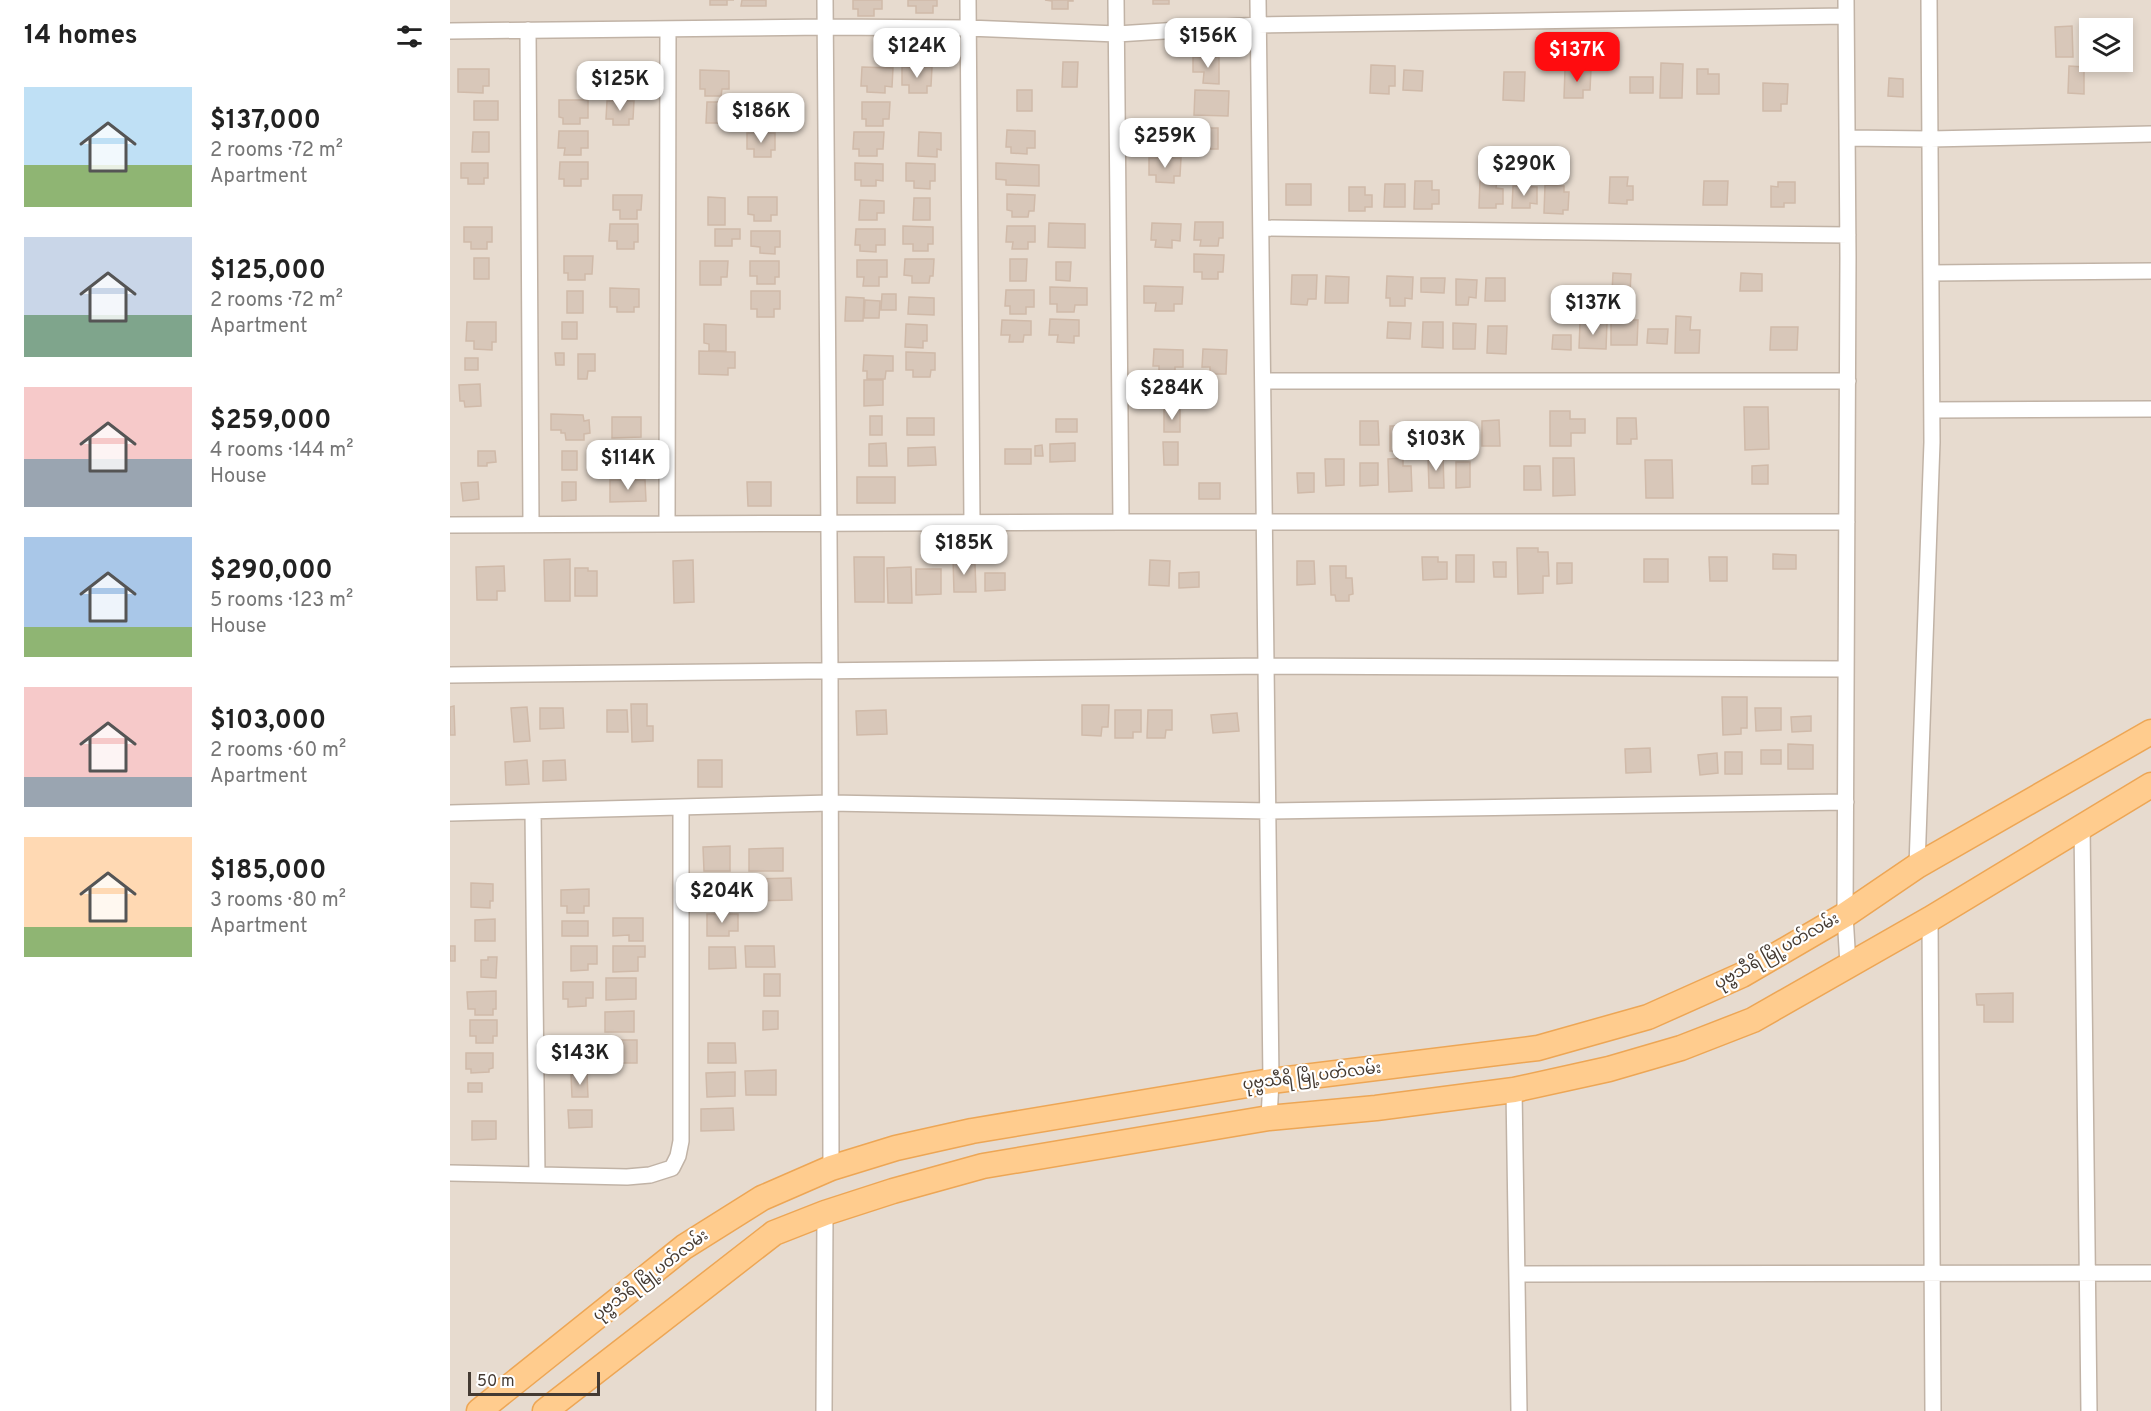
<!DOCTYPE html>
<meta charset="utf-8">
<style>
:root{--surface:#fff;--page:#f6f6f6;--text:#222;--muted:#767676;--accent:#ff0c0f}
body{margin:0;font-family:Overpass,"Noto Sans Myanmar",sans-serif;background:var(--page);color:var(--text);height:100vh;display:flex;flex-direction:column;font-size:22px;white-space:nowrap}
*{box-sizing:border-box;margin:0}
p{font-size:20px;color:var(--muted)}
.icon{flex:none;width:33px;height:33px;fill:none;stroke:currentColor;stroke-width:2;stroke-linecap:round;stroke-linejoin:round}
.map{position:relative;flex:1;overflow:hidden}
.panel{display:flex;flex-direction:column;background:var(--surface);width:450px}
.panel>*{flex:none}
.controls{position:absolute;left:1629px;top:18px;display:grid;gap:12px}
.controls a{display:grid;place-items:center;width:54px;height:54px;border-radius:0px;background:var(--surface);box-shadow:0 3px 9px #0003;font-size:30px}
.scale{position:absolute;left:18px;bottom:15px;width:132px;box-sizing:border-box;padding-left:6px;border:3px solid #443a32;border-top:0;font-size:16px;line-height:21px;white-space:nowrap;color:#443a32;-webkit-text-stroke:4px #fff;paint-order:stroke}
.price{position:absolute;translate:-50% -51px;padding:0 14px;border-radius:12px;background:#fff;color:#222;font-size:20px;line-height:39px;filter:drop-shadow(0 2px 3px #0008)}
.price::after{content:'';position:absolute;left:50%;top:36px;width:18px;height:14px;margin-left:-9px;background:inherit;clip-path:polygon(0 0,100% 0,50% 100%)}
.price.on{background:var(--accent);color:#fff}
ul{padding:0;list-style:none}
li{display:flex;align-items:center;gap:18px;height:150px;padding:0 24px}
li span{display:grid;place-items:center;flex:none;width:168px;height:120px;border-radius:0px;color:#555}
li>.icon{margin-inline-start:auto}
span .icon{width:72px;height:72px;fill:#fffc;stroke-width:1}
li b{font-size:26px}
h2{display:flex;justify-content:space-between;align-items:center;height:72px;padding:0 24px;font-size:26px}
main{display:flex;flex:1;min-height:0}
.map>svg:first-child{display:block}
</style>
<main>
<section class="panel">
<h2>14 homes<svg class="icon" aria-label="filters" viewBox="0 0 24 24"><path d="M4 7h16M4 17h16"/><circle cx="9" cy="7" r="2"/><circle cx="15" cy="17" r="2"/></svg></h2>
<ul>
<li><span style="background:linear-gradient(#bfe0f5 65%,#8fb573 0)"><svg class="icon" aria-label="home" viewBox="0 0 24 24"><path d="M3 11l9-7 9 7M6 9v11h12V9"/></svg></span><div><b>$137,000</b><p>2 rooms · 72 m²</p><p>Apartment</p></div></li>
<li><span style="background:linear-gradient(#c9d6e8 65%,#7fa58c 0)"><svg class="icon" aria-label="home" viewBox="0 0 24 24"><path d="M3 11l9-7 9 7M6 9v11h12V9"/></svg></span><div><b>$125,000</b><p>2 rooms · 72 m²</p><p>Apartment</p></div></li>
<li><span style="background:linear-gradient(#f6c9c9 60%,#9aa5b1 0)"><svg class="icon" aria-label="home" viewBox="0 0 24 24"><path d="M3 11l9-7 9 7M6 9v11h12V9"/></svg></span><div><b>$259,000</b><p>4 rooms · 144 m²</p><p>House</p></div></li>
<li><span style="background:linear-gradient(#a9c7e8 75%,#8fb573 0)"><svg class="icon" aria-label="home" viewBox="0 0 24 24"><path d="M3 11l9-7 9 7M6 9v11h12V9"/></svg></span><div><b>$290,000</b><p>5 rooms · 123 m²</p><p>House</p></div></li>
<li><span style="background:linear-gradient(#f6c9c9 75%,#9aa5b1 0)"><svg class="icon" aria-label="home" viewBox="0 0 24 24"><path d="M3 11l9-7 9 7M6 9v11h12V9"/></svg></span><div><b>$103,000</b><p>2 rooms · 60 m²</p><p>Apartment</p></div></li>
<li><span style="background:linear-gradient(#ffd9b3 75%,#8fb573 0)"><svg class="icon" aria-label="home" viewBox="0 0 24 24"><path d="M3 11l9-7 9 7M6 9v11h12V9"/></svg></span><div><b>$185,000</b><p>3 rooms · 80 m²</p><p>Apartment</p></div></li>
</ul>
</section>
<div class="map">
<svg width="1701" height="1411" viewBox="0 0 1701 1411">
<rect width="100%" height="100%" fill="#f2eae1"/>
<path fill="#e7dbcf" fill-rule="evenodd" d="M0,0h1701v1411h-1701zM1640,28h32v34h-32z"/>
<path fill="#d8c7b9" stroke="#d0baa9" stroke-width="1.5" d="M260,0h24h-7v5h-17z
M292,0h24v6h-25z
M403,0h29v9h-8v7h-16v-7h-5z
M458,0h29v6h-4v7h-17v-7h-8z
M595,0h28v1h-5v8h-16v-8z
M703,0h16v4h-16z
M1622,26l1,31h-17l-1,-30z
M743,57h26v27l-16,-1 1,-11h-11z
M613,62h15l-1,25h-15z
M1211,63l22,1 -1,34h-22z
M921,65l24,1v20h-6v8l-19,-1z
M1619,66l15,1v27l-16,-1z
M412,67l31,1 -1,19 -7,-1v7l-18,-1v-6h-6z
M452,67h30l-1,19h-4v7h-18v-8h-7z
M8,69h31v17h-6v7l-25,-1z
M1115,69h26l-1,21h-7v8h-19z
M1247,69h11v5h11v20h-22z
M250,70l29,1v18h-7l-1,7h-16v-7h-5z
M954,70l19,1 -1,20 -19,-1z
M1054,72h21l-1,29 -21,-1z
M1180,77h23v16h-23z
M1439,78l14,1v18l-15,-1z
M1313,83l25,1 -1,20h-6v7h-18z
M567,90h15v21h-15z
M745,90l34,1 -1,25 -34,-1z
M109,100h29v18h-8v6h-17v-6l-4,-1z
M24,101h24v19h-24z
M157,101h27l-1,18h-4v6h-16v-6h-7z
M257,102h27l-1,21h-27z
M412,102h28l-1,17h-6v7h-17v-7h-4z
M700,126h30l-1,18h-6v7l-18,-1v-6h-6z
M752,128h16v21h-16z
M557,130l28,1v17h-8v6l-16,-1v-6h-5z
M109,131h29v17h-7v7h-17l1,-7h-7z
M23,132h16v20h-17z
M404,132h30l-1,17h-6v7h-18v-7h-6z
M469,132l22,1v17l-4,-1v8l-19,-1z
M297,133h28v17h-4v7h-17v-8h-7z
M699,158h32l-1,18h-6v7l-18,-1v-7h-7z
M110,162h28v17h-7v7h-17v-7h-5z
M11,163h27v15h-4v6h-16v-6h-7z
M405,163l28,1v17l-7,-1v6h-15v-6h-6z
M456,163l29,1v17h-5v8l-16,-1v-7h-8z
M546,163l43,2v21l-33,-1v-5l-10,-1z
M1160,177h18l-1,9h6v14h-6v4l-18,-1z
M965,181h17v9h7v14h-7v5h-18z
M1030,181h17l-1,7 7,1v15h-7v4h-17z
M1254,181h24l-1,24h-24z
M1328,182h17v21h-11v4h-13v-21l7,1z
M836,184h25v21h-25z
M935,184h20v23h-21z
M1095,185l19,1v6h5l-1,18h-5v4l-19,-1z
M1063,186l24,1v17l-7,-1v5h-18z
M899,187h16v8h7v12h-7v4h-16z
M557,194l28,1 -1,16h-5l-1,6h-16v-6l-5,-1z
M163,195h29l-1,15h-4v9h-17v-9h-7z
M258,197l17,1v27h-17z
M298,197h29v18h-6v6h-17v-6l-6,-1z
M464,198h16v22h-17z
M410,200l24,1v12h-7v7h-18z
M745,222h28v16h-4l-1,8h-18l1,-6h-7z
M599,223l36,1v24l-37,-1z
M702,223l29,1 -1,17 -8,-1v8l-17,-1 1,-7h-5z
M160,224h28v18h-4v7h-17v-8h-8z
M453,226l30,1v17h-5v7h-15v-7h-10z
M557,226h28v16h-7v7h-16l1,-7h-7z
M14,227h28v15h-5v7h-16v-7h-7z
M265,229h25v10h-8v7h-17z
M406,229h29v16h-9v7l-16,-1v-6h-5z
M301,231h29v16h-5v7l-15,-1v-6l-9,-1z
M744,254l30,1 -1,17h-5v7h-16v-7h-8z
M114,256h29l-1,18h-7v6h-17v-7h-4z
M24,258h15v21h-15z
M455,259h29l-1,17h-3l-1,7h-17v-7l-8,-1z
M560,259h17l-1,22h-16z
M407,260h30v17h-8v9h-16l1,-9h-7z
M250,261h28l-1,16h-6v8h-21z
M300,261h29v16h-4v7h-18v-8h-7z
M606,262h15l-1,19 -14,-1z
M1163,273l18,1 -1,19 -18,-1z
M1291,273l21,1v17h-22z
M842,275h25l-1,24h-8l-1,6 -16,-1z
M876,276l23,1 -1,26h-23z
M937,276l26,1 -1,22 -7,-1v8h-15v-8h-4z
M971,278h24l-1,15 -23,-1z
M1036,278h19v23h-20z
M1006,279l21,1 -1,18 -7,-1 -1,8h-12z
M694,286l39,1 -1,17h-8v7h-19l1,-8h-12z
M600,287l37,1v17h-12l-1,7h-17v-8h-7z
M160,288l29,1v18h-5v5h-17v-5h-7z
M556,290h28v17h-8v7h-16v-8h-5z
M117,291h16v22h-16z
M301,291h29v18h-6v8h-17v-8h-6z
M432,294h14v16h-15z
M396,297l18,1 -1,23h-18z
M459,297l25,1v17l-26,-1z
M415,300l15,1 -1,17h-15z
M1226,316l15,1 -1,13h10l-1,23h-24z
M600,319l29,1v16h-5v7l-17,-1 1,-7h-9z
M552,320l29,1v14h-7l-1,7h-14l1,-7h-9z
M1161,320h27l-1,25h-26z
M17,322h29v20h-4v8l-18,-1v-8h-8z
M112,322h15v17h-15z
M938,322l23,1 -1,16 -23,-1z
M973,322h20v26l-21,-1z
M1003,323l23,1 -1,25h-22z
M1130,323h27l-1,26 -27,-1z
M254,324l22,1v26h-17v-7l-5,-1z
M456,324l21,1v16h-4v7l-18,-1z
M1038,326h19l-1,28 -19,-1z
M1321,327h27l-1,23h-27z
M1198,329h20l-1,15 -20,-1z
M1103,335h18v15l-19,-1z
M704,349l29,1v17h-8v7h-16v-8h-6z
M753,349l24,1 -1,24h-16v-7h-8z
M249,351l36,1v16h-7v7l-29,-1z
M456,352l29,1v17h-4l-1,7h-17v-7h-7z
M105,353h9v12h-8z
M128,354h17v17h-7l-1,8h-9z
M414,355l29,1v15h-7l-1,8h-18v-8h-4z
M15,358h13v12h-13z
M414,380h19v25l-19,1z
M30,384l1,22 -16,1 -1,-6h-4l-1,-16z
M1294,407h24l1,42 -24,1z
M714,410h16v22h-16z
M1100,411h20v8h15v14h-14v13h-21z
M101,414l32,1 1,6 5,-1 1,13 -6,1v6h-18l-1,-7h-4v-3h-10z
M420,416h12v19h-12z
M162,417h29v20l-29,1z
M457,418h27v17h-27z
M1167,418h19l1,21h-6v5h-14z
M606,419h21v13h-21z
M1049,420l1,26h-18v-25z
M910,421h18l1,24h-19z
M940,426h23v25h-23z
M713,442h15v23h-14z
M436,443l1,23h-18v-22z
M625,443v18l-25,1v-18z
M592,445l1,11h-8v-10z
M485,447l1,18 -28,1v-18z
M555,449h26v15h-26z
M193,450l1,22h-34v-21z
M28,451h17l1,11 -9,1v3h-9z
M112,451h15v19h-15z
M978,457h15l1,31h-15z
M953,458v8h8l1,25 -23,1 -1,-33z
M1103,458h21l1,37 -22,1z
M875,459h19v26l-18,1z
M1195,460h27l1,38h-27z
M1006,462h14v25l-14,1z
M910,463h18v22l-18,1z
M1318,465v19h-16v-18z
M1074,466h16l1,24h-17z
M847,473h17v19l-16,1z
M407,477h38v26h-38z
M160,480h35l1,21 -36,1z
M28,482l1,17 -16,2 -2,-18z
M112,482h14v18l-14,1z
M297,482h24v24h-23z
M749,483h21v16h-21z
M1067,548h21v4h10l1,24h-6v17l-25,1z
M1323,554l23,1v14h-23z
M1006,555h18v27h-18z
M404,557h30v45h-29z
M972,557h16v5h9v17l-24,1z
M1259,557h18v24h-17z
M120,559v42h-25l-1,-41z
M503,559h16v5h6l1,28h-22z
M1194,559h24v23h-24z
M243,560l1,42 -20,1 -1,-42z
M700,560l20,1 -1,25 -20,-1z
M847,561h17l1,23 -18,1z
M1043,562h13v15h-12z
M1107,563h15v20l-15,1z
M54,566l1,25h-8v9h-20l-1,-33z
M880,566h16v12h6l1,16 -4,1v6h-13l-1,-6h-4z
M461,567l1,36h-24l-1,-35z
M125,568h13v3h9v25h-22z
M466,569h25v25l-25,1z
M749,572v15l-20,1v-15z
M535,573h20v17l-20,1z
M1272,697h25v31h-6v6l-18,1z
M181,704h16v22h6v15l-21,1z
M632,705h27l-1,22h-6l-1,9 -19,-1z
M4,706l1,29h-5v-28z
M77,707l3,34 -16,1 -3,-34z
M90,708h23l1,20 -24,1z
M1305,708h26v22l-25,1z
M157,710h20l1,22h-21z
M436,710l1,24 -30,1 -1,-24z
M665,710h26v22h-8v6h-18z
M698,710h24v20h-6l-1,8h-18z
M787,713l2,18 -26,2 -2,-18z
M1361,716v15l-19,1 -1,-15z
M1338,744l25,1v24h-25z
M1200,748l1,24 -25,1 -1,-24z
M1311,750h20v14h-20z
M1275,752h17v22h-17z
M1267,753l1,20 -18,2 -2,-20z
M77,760l2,24 -23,1 -1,-23z
M115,760l1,20 -23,1v-20z
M248,760h24v27h-24z
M280,846v25h-26l-1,-24z
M333,848v23h-34v-22z
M341,878l1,22 -43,1 -1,-22z
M293,879l1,20h-9v7h-17v-8h-11v-18z
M21,883l22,1v17h-3v7l-19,-1z
M139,889v17h-5v7h-17v-7h-6v-16z
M257,914h31v17h-9v5h-22z
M163,918h30v23h-14v-6l-16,1z
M45,919v22h-20v-21z
M112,921h26v15h-26z
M0,946h5v15h-5z
M121,946h26v18h-9v6l-17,1z
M163,946h32v11h-7v14l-25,1z
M295,946h29l1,21h-29z
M259,947h26l1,21 -27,1z
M38,957h9l-1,21 -15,-1v-17h7z
M314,974h16v22h-16z
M156,978h30v21l-30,1z
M113,982h30v16h-7v8l-18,1v-8h-5z
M46,991v18h-3v6h-18v-6h-7l-1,-17z
M1563,993v29h-29v-17h-7l-1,-11z
M184,1011v21h-29v-20z
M313,1011h15v18l-15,1z
M20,1020h27v16h-4v7h-17v-7h-6z
M164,1040h23v23h-23z
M258,1043h27l1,20h-28z
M16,1053h27v15l-4,1v3l-18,1v-4h-5z
M326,1070v25h-30l-1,-24z
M285,1072v24l-28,1 -1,-24z
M137,1074l1,23h-16l-1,-22z
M18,1083h14v9h-14z
M283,1108l1,22 -33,1v-22z
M118,1110h24v17l-23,1z
M22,1121h24v18l-24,1z"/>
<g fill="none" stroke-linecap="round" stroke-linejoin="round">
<g stroke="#c1b3a6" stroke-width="18">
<path id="minor" d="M375,0l5,671 1,497
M518,0l4,523
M666,0l5,522
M808,0l13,1081 -2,37
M1396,0l2,257 -3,658 3,50
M78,30l3,494
M0,31l376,-4 142,1 149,6 141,-9 588,-9
M1397,138l83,1 221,-5
M811,228l587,7
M1481,273l220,-2
M813,381h585
M1482,410l219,-1
M217,524l1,-494
M0,525l671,-3h726
M0,675l817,-9 579,3
M83,811l4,364
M0,813l380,-10 439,8 577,-9
M1632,825l7,586
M1467,866l15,-424 -3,-442
M1480,919l3,492
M1064,1090l5,321
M0,1173l177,4 23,-2 22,-7 6,-12 3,-15v-334
M1068,1274l633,-1
M374,1411l1,-198"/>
</g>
<g stroke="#eda655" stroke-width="27">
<path id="primary" d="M29,1411l205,-164 78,-49 69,-30 65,-20 76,-17 299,-50 267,-33 110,-31 94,-42 103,-60 72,-49 234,-134
M95,1411l229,-178 51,-20 68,-22 90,-25 286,-48 107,-10 138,-18 95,-21 72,-21 72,-28 177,-101 221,-134"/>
</g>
<use href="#minor" stroke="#fff" stroke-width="15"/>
<use href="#primary" stroke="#ffcc8e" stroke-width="24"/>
</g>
<g text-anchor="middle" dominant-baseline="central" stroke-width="4.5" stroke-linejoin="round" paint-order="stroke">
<g font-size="16" fill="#443a32" stroke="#fff">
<text transform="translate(1327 952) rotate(-29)">ပုဗ္ဗသီရိ မြို့ပတ်လမ်း</text>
<text transform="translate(862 1077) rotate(-7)">ပုဗ္ဗသီရိ မြို့ပတ်လမ်း</text>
<text transform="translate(201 1276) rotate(-37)">ပုဗ္ဗသီရိ မြို့ပတ်လမ်း</text>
</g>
</g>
</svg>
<div class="controls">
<a><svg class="icon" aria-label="layers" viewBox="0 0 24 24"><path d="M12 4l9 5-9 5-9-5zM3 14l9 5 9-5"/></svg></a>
</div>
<div class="scale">50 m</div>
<b class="price" style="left:758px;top:69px">$156K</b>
<b class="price" style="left:467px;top:79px">$124K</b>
<b class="price on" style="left:1127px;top:83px">$137K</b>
<b class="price" style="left:170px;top:112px">$125K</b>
<b class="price" style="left:311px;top:144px">$186K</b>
<b class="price" style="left:715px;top:169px">$259K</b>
<b class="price" style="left:1074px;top:197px">$290K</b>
<b class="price" style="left:1143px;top:336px">$137K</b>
<b class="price" style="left:722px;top:421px">$284K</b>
<b class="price" style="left:986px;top:472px">$103K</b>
<b class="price" style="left:178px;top:491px">$114K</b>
<b class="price" style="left:514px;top:576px">$185K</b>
<b class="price" style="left:272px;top:924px">$204K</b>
<b class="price" style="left:130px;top:1086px">$143K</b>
</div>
</main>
